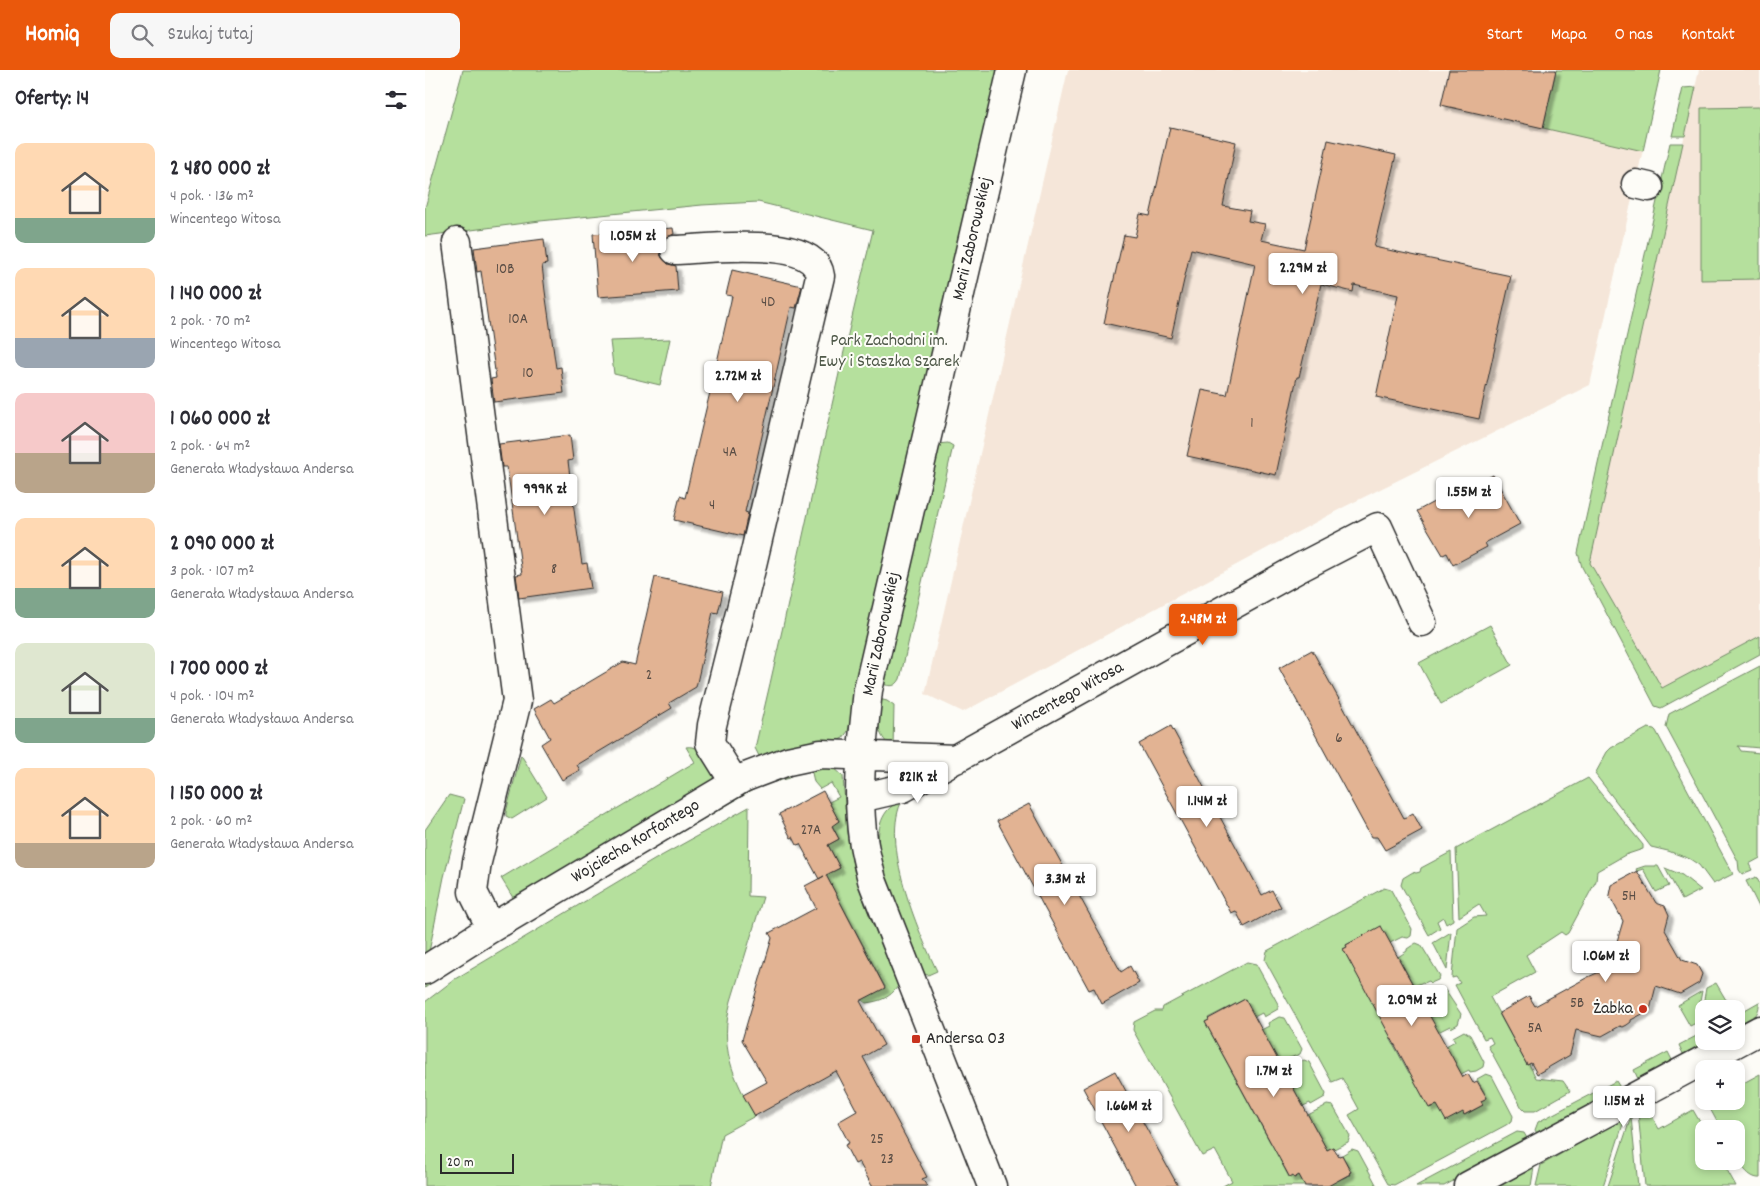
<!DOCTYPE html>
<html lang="pl">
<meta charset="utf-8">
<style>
:root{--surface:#fff;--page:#f7f7f7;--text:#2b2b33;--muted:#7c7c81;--accent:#ea580c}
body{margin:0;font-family:Dekko,sans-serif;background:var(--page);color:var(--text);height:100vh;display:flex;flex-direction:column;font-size:19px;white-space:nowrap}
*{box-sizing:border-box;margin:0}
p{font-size:16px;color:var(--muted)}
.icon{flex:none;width:28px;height:28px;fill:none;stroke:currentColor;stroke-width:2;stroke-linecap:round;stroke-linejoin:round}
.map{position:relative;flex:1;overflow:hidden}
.side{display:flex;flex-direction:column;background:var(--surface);width:425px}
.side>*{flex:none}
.controls{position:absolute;left:1270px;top:930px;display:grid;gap:10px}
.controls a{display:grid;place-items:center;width:50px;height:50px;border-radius:10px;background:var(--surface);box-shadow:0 2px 8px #0003;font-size:25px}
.scale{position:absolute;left:15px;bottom:12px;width:74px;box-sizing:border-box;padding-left:5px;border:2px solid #2b2b2b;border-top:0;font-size:14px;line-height:18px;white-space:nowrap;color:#2b2b2b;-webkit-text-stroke:4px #fdfcf7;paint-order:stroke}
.price{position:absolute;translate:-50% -42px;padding:0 11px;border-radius:5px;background:#fff;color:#222;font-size:16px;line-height:32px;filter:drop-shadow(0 1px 2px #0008)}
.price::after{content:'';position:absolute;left:50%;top:30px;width:15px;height:11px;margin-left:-8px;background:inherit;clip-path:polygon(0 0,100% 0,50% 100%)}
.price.active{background:var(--accent);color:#fff}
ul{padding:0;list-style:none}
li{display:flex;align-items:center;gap:15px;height:125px;padding:0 15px}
li span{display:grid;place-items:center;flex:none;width:140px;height:100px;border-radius:10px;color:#555}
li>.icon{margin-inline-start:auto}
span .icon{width:60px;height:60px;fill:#fffc;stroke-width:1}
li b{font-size:21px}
h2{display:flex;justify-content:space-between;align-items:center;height:60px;padding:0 15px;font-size:21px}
header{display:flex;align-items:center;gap:30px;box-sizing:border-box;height:70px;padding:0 25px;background:var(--accent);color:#fff}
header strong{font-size:24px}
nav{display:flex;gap:28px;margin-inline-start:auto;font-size:18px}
.search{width:350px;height:45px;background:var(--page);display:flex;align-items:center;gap:12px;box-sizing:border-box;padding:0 18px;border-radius:10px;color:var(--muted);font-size:19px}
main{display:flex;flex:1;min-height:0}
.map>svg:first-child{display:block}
</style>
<header>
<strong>Homiq</strong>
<div class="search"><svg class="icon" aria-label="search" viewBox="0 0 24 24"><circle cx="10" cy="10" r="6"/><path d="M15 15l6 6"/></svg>Szukaj tutaj</div>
<nav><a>Start</a><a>Mapa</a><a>O nas</a><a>Kontakt</a></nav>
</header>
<main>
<section class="side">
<h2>Oferty: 14<svg class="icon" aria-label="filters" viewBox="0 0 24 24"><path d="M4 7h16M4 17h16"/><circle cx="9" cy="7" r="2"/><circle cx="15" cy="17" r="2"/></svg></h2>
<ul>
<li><span style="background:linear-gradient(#ffd9b3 75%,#7fa58c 0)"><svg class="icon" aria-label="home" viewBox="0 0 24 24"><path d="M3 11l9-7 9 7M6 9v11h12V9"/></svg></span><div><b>2 480 000 zł</b><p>4 pok. · 136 m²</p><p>Wincentego Witosa</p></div></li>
<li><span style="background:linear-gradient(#ffd9b3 70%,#9aa5b1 0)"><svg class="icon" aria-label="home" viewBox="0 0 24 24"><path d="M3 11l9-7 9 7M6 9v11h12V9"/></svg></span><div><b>1 140 000 zł</b><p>2 pok. · 70 m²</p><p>Wincentego Witosa</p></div></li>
<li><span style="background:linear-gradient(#f6c9c9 60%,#b9a48a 0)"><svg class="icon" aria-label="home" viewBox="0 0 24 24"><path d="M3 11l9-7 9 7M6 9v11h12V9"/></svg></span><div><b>1 060 000 zł</b><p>2 pok. · 64 m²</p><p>Generała Władysława Andersa</p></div></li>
<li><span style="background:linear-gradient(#ffd9b3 70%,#7fa58c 0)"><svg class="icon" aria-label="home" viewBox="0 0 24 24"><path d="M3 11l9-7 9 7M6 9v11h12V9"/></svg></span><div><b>2 090 000 zł</b><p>3 pok. · 107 m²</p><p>Generała Władysława Andersa</p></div></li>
<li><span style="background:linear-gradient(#dfe7d0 75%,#7fa58c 0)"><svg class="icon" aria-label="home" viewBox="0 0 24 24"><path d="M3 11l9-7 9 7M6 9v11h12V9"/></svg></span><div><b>1 700 000 zł</b><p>4 pok. · 104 m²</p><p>Generała Władysława Andersa</p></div></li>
<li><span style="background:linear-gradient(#ffd9b3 75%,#b9a48a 0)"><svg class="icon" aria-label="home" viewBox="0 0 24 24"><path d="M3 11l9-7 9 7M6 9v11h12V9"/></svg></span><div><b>1 150 000 zł</b><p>2 pok. · 60 m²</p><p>Generała Władysława Andersa</p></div></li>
</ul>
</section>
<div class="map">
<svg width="1335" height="1116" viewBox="0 0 1335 1116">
<defs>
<filter id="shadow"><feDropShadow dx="4.5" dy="4.5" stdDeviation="1" flood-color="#0004"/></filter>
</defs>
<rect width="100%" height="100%" fill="#fdfcf7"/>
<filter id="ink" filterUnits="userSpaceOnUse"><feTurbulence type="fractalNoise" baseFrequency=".02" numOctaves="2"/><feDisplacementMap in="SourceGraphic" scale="10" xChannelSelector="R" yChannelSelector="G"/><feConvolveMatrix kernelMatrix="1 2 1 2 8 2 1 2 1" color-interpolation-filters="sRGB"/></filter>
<g filter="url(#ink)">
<path fill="#f5e6d9" d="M643,0h593l-71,315 -246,122 -381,205 -38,-18z
M1274,0h61v566l-98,52 -72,-125z"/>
<path fill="#b5e09d" stroke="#708664" d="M38,0h537l-152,661 -5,7 -10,5 -45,6 -29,7 -4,-8c41,-172 75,-346 118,-518l-115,-28 -56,3 -162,16 -115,15v-28z
M1131,0h105l-18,81 -100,-23z
M1271,17l-11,49h-13l11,-48z
M1335,37v172l-59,1v-172z
M1245,73h13l-93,420 72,125 98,-52v18l-99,54 -6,-2 -2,-4 -71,-135 -4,-14z
M245,269l-10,46 -46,-11 -4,-33z
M523,373l5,3 -53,233c-5,9 -10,7 -18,5l55,-240z
M1065,555l22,40 -71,39 -22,-41z
M1335,596v82l-22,-2 3,5 19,2v105l-11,6 3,6 -10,4 -3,-4 -1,-9 -72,-134 3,-13z
M454,629l8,2 7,5 -1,42c-18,-13 -16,-29 -14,-49z
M1223,658l6,1 2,2 77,143 -20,10 -14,-19 -9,-6 -22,-8 -17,-4 -56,-73 12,-22 4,-4z
M261,677c19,-3 28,21 27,35l-198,119 -14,-23 194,-116z
M96,685l26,42 -35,22 -6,-3v-4z
M407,696l11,10 4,57 7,38 11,33 33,82c-8,12 -18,15 -32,17l-4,-3 23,-13 -59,-112 14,-7 -12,-23 11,-6 -7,-14 7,-4 -10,-19 10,-5 -8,-14 -11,6 -6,-7 -3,-14z
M366,703l-2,5 -26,7 -12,6 -302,178 -24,19v-3l21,-18 303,-180z
M1163,708l55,67v4l-18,6 -28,16 -1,10 -28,52 -3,2 -4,-3 -35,23 9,17 -45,25 37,68 2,-1 7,14 27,3 7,10 -35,20h-10l-3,-3 -34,-62 5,-3 -3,-6 -6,2 -29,-54 5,-2 -4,-6 -4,1v-1l5,-49 17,-11 12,-1 -7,-12 -20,13 -3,-68z
M24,725l15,4 -20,78 -15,75 -4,2v-124z
M478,729c-24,42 15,132 34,172l-9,4 -6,-1c-8,-21 -16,-41 -23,-61 -13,-33 -41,-94 4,-114z
M324,737l-1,89 15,1 -32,104c-12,46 1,74 24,115l-33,18 -11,52h-286v-184l30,-23 199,-119z
M1026,782l2,68 -7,4 -3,-7 -6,4 3,7 -11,7 -28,-50 2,-7 10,-6 3,1 4,-1 1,-4z
M1220,796h13l11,20 -13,6 -13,-23 -6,2 -1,-2z
M1240,798l17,7 19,15 -19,10z
M1331,807l4,7v25l-14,-28z
M959,818l7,2 21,39 -1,7 -3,2 -6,-1 -12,6 -9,-16 -35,18 1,2 -4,2 51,87 -4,2 19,35 2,-1 18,35 9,-2 25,7 2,3 18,-10 -2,-4 6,-3 -10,-19 9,-5 6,2 21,40 -1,5 -6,4 -112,60 -6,-1 -39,-69 10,-6 -17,-31 -10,4 -67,-122 2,-9z
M1026,862l-4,38 -14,-27z
M991,873l5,2 19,31 -2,4 -7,3 -2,-2 -5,2 -1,-1 -9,4 -16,-29 9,-6v-2z
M822,892l9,2 22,40v5l-14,8 -2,-4 -8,4 -9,-18 -37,19 1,2 -4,2 65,120 13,16 -3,2 9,17 4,-1 1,2 5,-3 6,11h-82l9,-5 -17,-31 -13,6 -69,-126 1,-8 21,-11h7l1,-4z
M1291,913l10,17 -1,7 -21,2v11l-4,2 6,-34z
M1014,917l6,3 16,24 -3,10 -7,4 -1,-2 -12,6 -17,-32 10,-5 -1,-3z
M1277,921l-6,32 -6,3 -12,-21z
M1334,932c1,16 -11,20 -23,26v-13z
M854,947l6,1 17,31 -2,5 -21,8 -18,-32 8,-4 -1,-3z
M1039,961l6,4 14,27 -1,5 -7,4 -6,1 -1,-2 -8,4 -15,-28 9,-5 -2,-4z
M1279,962v9h7l-27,15 -5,-11z
M1243,982l5,10 -34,19 -5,-11z
M879,990l5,2 17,32 -1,3 -14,8 -1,-2 -7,3 -19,-35z
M1335,1004v104c-11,1 -21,-14 -24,-25 -1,-7 0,-17 0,-24h-15l-14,-26 3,-2h26v-14z
M1191,1011l5,8 -83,46 -3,-5 3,-8z
M902,1035l6,1 17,30 -2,6 -14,7 -1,-2 -6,3 -19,-35z
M1222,1037l12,22 34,-19 11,19v32h18l14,25h-91l-7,-74z
M1206,1047l7,69h-30z
M1200,1048l-22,68h-67l5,-21z
M1092,1062l7,1 4,7 -84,46h-28z
M927,1079l6,2 19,35h-52l25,-11 -1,-2 2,-2 -9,-16z
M1109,1097l-3,19h-31z"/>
<path fill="#e2b393" stroke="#2b2b2b" filter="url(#shadow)" d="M1024,0h107l-13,58 -102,-23z
M745,57l66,15 -13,64 27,5 -2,10 17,3 -4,16 43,9 24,-109 68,15 -22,92 137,29 -32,143 -103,-22 22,-102 -44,-10 -1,7 -32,-8 -22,93h-2l-21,98 -89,-19 15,-66 25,5 28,-131 -64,-15 -20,89 -67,-15 20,-88 11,2 5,-23 10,2z
M248,158l1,6 -7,3 -6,6 -2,8 3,7 6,6 8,2 2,25 -80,6 -5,-63z
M119,169l3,25 -5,1 3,26 11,77 5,-1 3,26 -70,9 -3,-23 5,-1 -15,-107 -4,1 -3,-24z
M307,200l70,16 -6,22 -5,-1 -46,205 3,1 -5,23 -69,-16 6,-24 5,2 30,-127 17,-75 -6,-1z
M145,365l3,25 -5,1 7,56 7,47 5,-1 4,25 -72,10 -3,-23 6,-1 -15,-107h-5l-3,-23z
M1068,405l27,49 -35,19 2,4 -34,18 -6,-12 -4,2 -26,-44 39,-21 2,4z
M230,507l68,15 -5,21 -5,-1 -17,75 -27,16 3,5 -95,57 3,5 -18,10 -21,-36 9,-6 -16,-29 17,-10 3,4 69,-41 12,3z
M887,580l92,168 9,-5 9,17 -37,20 -8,-13h-6l-92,-169z
M746,656l91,169 10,-5 9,17 -37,20 -8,-16 -5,2 -92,-169z
M398,721l16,30 -7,5 7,13 -11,6 12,23 -14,7 59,113 -25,13 24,44 -21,12 64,120 -5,2 5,7h-55l-13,-24 -4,2 -10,-19 4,-2 -11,-21 19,-11 -21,-40 -81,45 -12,-21 24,-13 -25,-42 30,-102 -3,-5 47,-25 -11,-22 19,-10 -5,3 -19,-35 -3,1 -4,-8 -2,1 -12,-24z
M604,734l92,168 9,-6 9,17 -37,21 -8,-16 -5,2 -92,-169z
M1212,801l19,32 9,3 4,9 -4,15 17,30 15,5 5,9 -3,9 -19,11 -24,-8 -6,24 -19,10v2l-4,3 -4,2 -3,-1 -18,10 -26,-6 -6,25 -33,19 -6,-11 -4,2 -28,-52 30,-17 6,10 53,-29 18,-8 2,3 15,-51 -14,-26 2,-10z
M956,856l82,151 5,-3 5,9 4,-2 10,17 -6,3 2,4 -19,10 -1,-3 -17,9 -9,-16 -8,3 -86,-159 4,-2 -1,-2z
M820,929l82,151 6,-3 6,9 3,-1 9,17 -2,1 1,1 -22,12h-23l-6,-11 -5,3 -1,-2 -3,2 -85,-156 4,-2 -1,-1z
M690,1001l12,22 51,93h-42l-53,-98z"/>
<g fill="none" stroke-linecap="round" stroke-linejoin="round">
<g stroke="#2b2b2b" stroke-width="31">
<path id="minor" d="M1211,114l13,3
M32,172l60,459 -40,161 -4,30 18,36
M250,180c30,-1 140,-16 145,26l-69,293 -39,156 -2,18 25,40
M435,728l43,-10 396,-220 79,-41 44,95
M0,900l63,-40 255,-152 45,-17 33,-7 135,5
M567,1116l-120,-306c-3,-13 -7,-27 -9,-41 -7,-50 0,-100 5,-149l144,-620
M1043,1116l292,-156"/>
</g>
<use href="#minor" stroke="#fdfcf7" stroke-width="28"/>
</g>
</g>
<g fill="#c8321e" stroke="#fdfcf7" stroke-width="2">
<circle cx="1218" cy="939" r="5"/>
<rect x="486" y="964" width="10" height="10" rx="2.5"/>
</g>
<g text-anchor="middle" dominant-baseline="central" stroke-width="4" stroke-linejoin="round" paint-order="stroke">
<g font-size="15" fill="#594d45">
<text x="80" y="200">10B</text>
<text x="343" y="233">4D</text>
<text x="93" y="250">10A</text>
<text x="103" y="304">10</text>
<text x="827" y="354">1</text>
<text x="305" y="383">4A</text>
<text x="287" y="436">4</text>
<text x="129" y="500">8</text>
<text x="224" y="606">2</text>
<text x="914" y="669">6</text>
<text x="386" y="761">27A</text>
<text x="1204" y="827">5H</text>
<text x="1152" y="934">5B</text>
<text x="1110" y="959">5A</text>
<text x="452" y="1070">25</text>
<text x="462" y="1090">23</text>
</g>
<g font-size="18" fill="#2b2b2b" stroke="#fdfcf7">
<text transform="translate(548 169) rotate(-77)">Marii Zaborowskiej</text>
<text transform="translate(457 564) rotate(-78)">Marii Zaborowskiej</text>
<text transform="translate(643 627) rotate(-29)">Wincentego Witosa</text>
<text transform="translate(211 772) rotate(-31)">Wojciecha Korfantego</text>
</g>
<g font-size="18" fill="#4e5848" stroke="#fdfcf7">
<text x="464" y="271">Park Zachodni im.<tspan x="464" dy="21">Ewy i Staszka Szarek</tspan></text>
</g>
<g font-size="18" fill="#2b2b2b" stroke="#fdfcf7" text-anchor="end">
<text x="1208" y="939">Żabka</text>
<text x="501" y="969" text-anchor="start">Andersa 03</text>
</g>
</g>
</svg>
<div class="controls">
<a><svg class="icon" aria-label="layers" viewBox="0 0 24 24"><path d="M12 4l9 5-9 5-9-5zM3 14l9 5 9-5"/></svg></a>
<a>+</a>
<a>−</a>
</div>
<div class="scale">20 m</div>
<b class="price" style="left:208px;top:193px">1.05M zł</b>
<b class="price" style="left:878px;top:225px">2.29M zł</b>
<b class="price" style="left:313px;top:333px">2.72M zł</b>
<b class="price" style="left:120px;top:446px">999K zł</b>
<b class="price" style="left:1044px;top:449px">1.55M zł</b>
<b class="price active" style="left:778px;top:576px">2.48M zł</b>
<b class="price" style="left:493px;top:734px">821K zł</b>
<b class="price" style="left:782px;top:758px">1.14M zł</b>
<b class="price" style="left:640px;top:836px">3.3M zł</b>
<b class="price" style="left:1181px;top:913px">1.06M zł</b>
<b class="price" style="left:987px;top:957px">2.09M zł</b>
<b class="price" style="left:849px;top:1028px">1.7M zł</b>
<b class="price" style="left:1199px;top:1058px">1.15M zł</b>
<b class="price" style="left:704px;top:1063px">1.66M zł</b>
</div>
</main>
